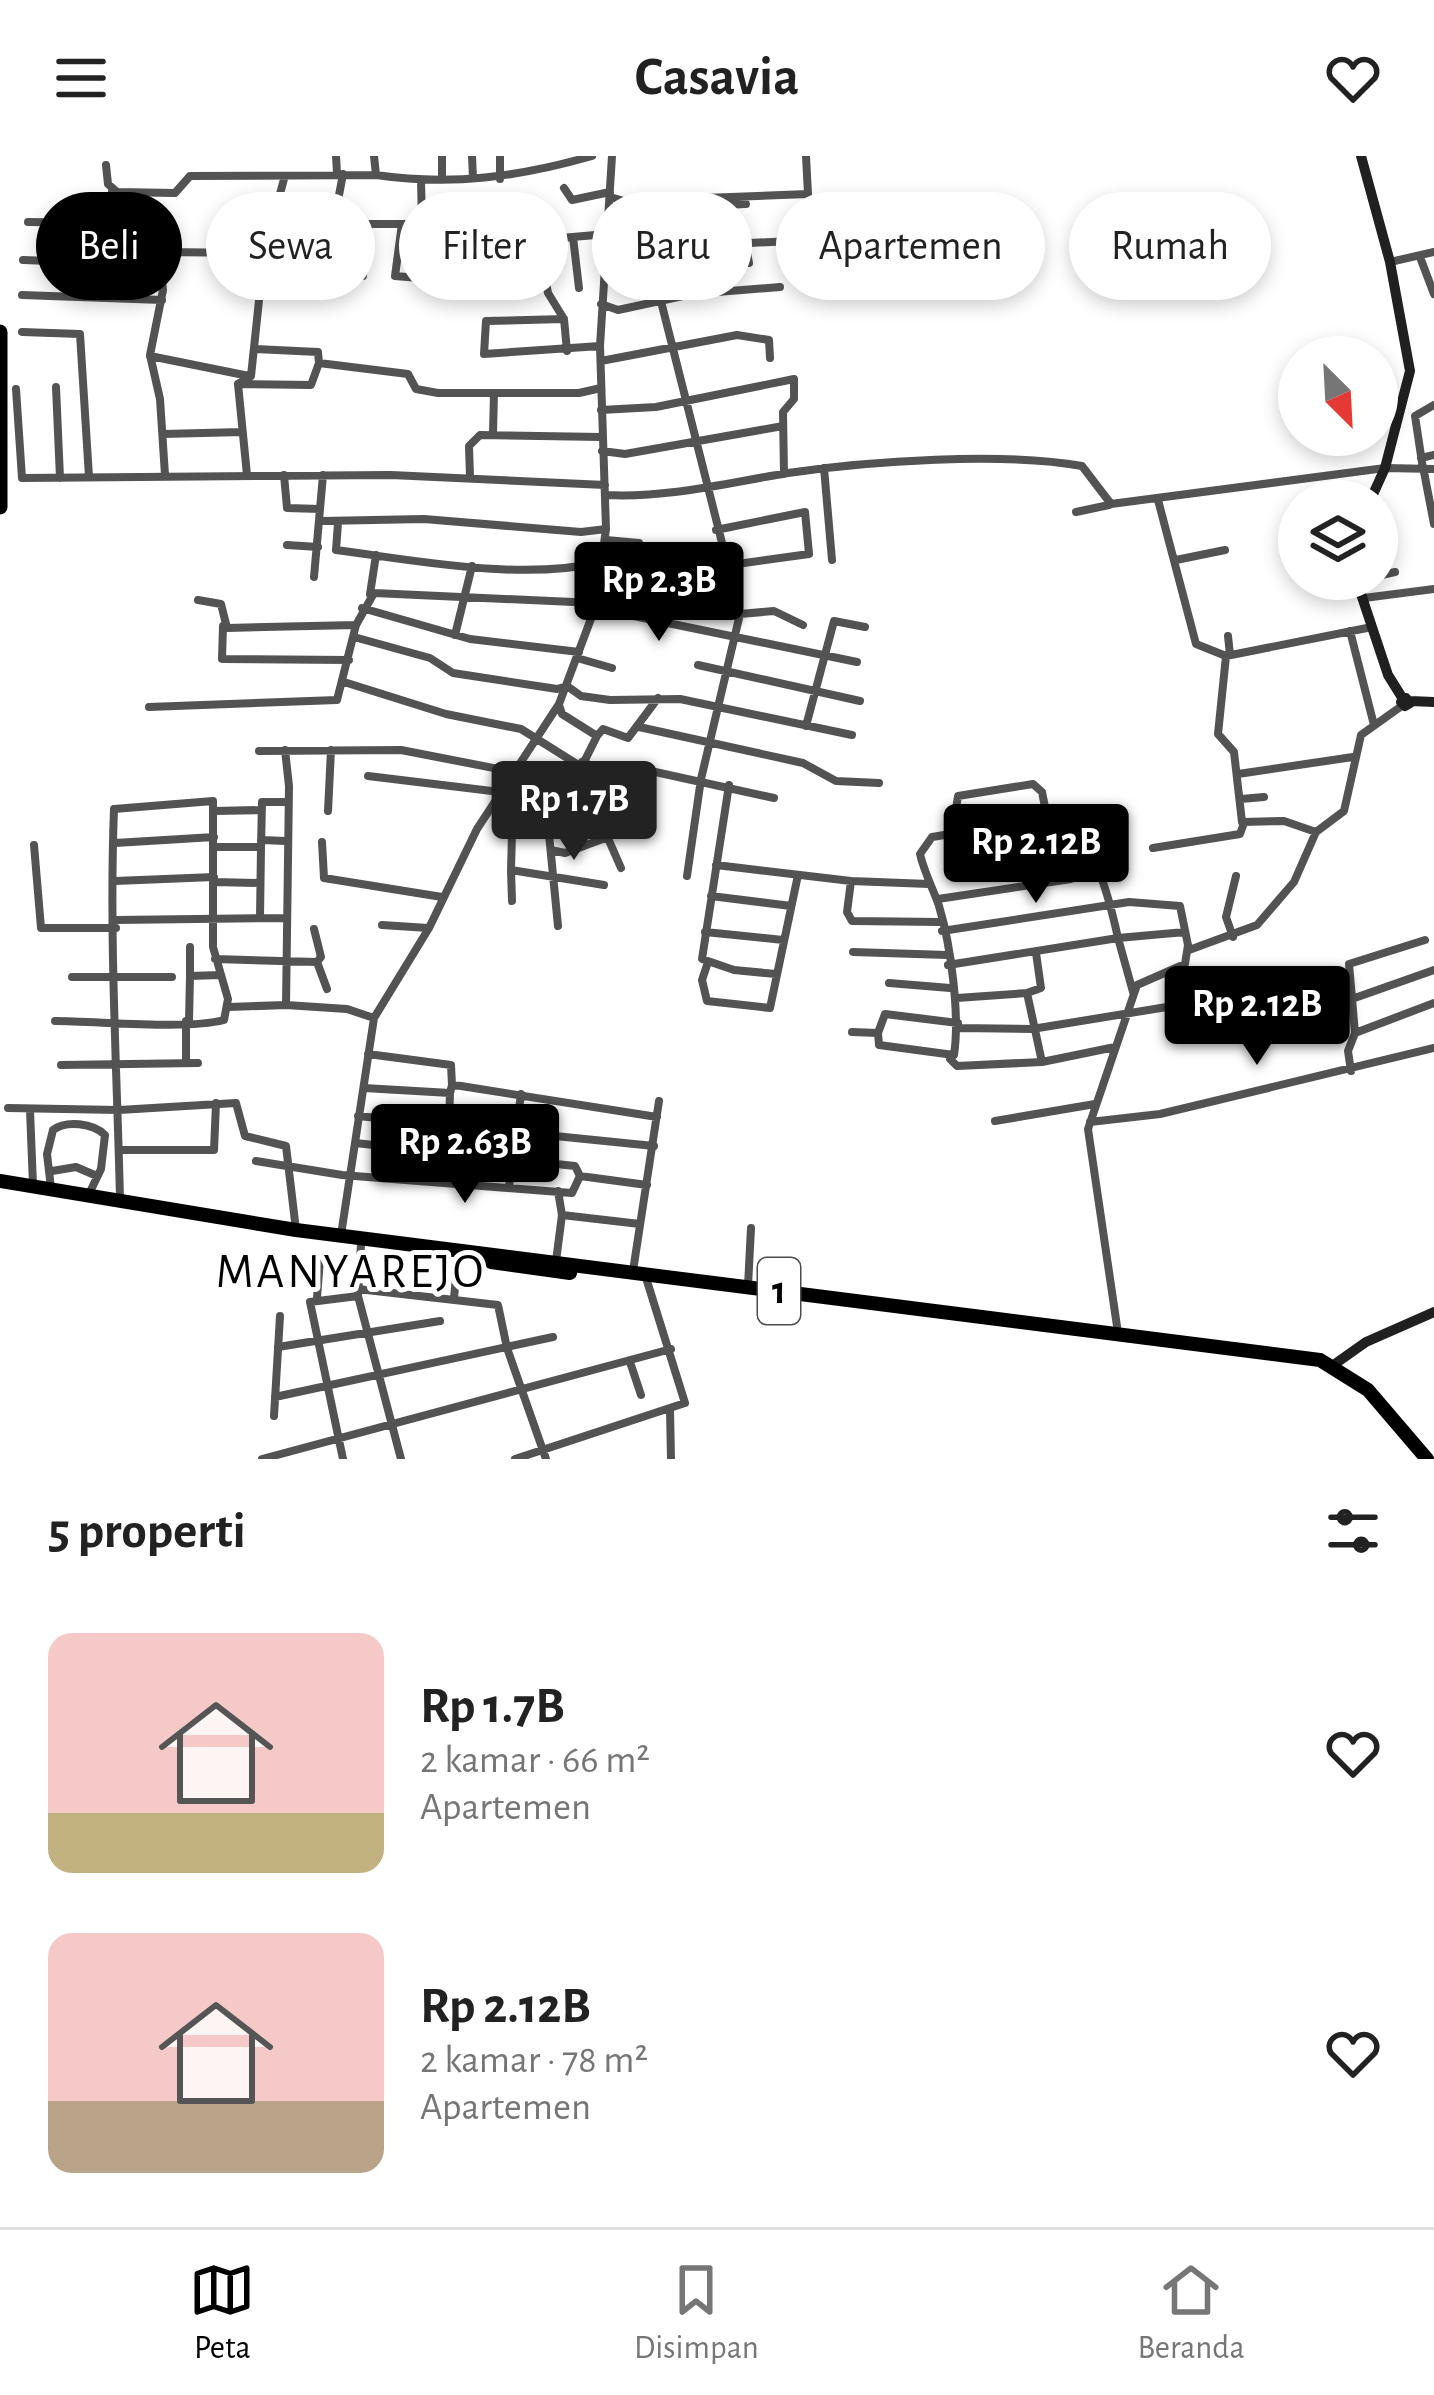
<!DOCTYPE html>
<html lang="id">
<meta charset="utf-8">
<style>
:root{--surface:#fff;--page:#f2f2f2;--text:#222;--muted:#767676;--line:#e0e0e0;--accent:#000}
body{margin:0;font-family:"Alegreya Sans",sans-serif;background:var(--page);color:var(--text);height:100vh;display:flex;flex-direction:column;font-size:45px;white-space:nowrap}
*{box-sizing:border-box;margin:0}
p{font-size:39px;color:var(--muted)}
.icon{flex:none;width:66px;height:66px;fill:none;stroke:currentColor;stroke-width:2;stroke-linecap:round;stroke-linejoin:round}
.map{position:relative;height:1303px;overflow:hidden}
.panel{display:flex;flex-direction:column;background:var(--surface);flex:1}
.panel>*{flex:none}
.guide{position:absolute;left:36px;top:36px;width:1362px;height:108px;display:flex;gap:24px}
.needle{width:78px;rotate:156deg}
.controls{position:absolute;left:1278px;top:180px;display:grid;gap:24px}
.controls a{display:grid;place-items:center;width:120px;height:120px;border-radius:50%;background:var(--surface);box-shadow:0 6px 18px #0003;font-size:60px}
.price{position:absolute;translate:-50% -102px;padding:0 27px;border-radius:12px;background:var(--accent);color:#fff;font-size:39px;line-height:78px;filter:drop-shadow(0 3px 6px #0008)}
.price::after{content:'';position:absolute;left:50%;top:72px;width:36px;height:27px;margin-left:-18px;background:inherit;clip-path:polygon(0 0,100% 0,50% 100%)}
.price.on{background:#222;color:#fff}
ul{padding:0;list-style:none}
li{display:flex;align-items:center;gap:36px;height:300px;padding:0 48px}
li span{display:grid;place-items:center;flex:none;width:336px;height:240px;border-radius:24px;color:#555}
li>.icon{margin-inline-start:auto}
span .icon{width:144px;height:144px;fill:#fffc;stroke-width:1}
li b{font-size:51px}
h2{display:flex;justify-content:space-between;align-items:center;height:144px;padding:0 48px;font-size:51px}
.chip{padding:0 42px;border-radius:54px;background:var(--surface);box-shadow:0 6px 18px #0003;font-size:42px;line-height:108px}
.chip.on{background:var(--accent);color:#fff}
header{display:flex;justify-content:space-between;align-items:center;height:156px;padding:0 48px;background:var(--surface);font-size:54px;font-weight:700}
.tab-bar{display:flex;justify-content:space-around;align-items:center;height:168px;border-top:3px solid var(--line);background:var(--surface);font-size:33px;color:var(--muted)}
.tab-bar a{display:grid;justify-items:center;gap:6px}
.tab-bar .on{color:var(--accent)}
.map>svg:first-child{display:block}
</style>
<header><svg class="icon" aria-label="menu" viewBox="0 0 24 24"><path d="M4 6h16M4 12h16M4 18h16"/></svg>Casavia<svg class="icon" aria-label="heart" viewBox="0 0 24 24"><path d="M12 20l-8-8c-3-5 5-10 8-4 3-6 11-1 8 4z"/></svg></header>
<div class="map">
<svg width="1434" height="1303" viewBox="0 0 1434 1303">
<rect width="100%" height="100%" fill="#fff"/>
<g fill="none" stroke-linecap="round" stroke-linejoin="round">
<path stroke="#535353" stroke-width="8" d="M336,0l1,17
M374,0l2,19c75,11 143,2 216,-19
M472,0l1,22
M500,0v23
M806,0l2,38
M106,9l2,19 9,8 58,1 15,-17 186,-1
M284,23l-20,74 -13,123 -13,8 73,1 8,-22 89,11 8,15 22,4h141l22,-5
M442,23v-23
M564,32l8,12 38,-8
M610,41l14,4 184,-7 3,46 -7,30
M626,46l12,7 108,-5
M28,66l80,1 6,-6 -2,-26
M402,68l-7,52 74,6 75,-7
M422,68l-4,15 13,8 94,-11 13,4 10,53 16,26 3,32
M573,81l6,51
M538,84l69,-6
M745,86l4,21
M606,94l205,-10
M648,94l92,364 -39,165 -14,97
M1420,101l14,37
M327,103l16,-85
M23,104l138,5
M1390,106l44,-10
M363,120l4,-52h55l-1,-44
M22,139l140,5
M601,148l17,6 74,-16 88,-7
M564,163l-78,2 -2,33 116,-8
M22,176l58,2 9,143
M255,193l63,3 1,11
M150,200l99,20
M601,205l136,-26 32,5 1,18
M238,228l9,91
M56,231l4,91
M16,233l6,89 369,-3 214,10
M601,254l55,-3 138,-28v20l-11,13 1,62
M493,277l1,-40
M163,278l79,-2
M602,295l23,3 158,-28
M1421,302l13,-3
M824,312l8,92
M1423,313l-8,-53 19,-11
M1424,316l10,52
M165,319l-5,-76 -10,-44 13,-65 -4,-38 105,1
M284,319l3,33 33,1
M470,321l-1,-31 11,-11 121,2
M606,339c62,3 121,-12 182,-22 81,-12 214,-21 294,-7l29,38 274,-36 49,1
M1158,344l38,144 30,12 -8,78 16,18 8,70 42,-1 32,11
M1076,356l33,-7
M322,365l102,-2 157,13 25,-3
M338,367l-2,27c84,11 184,31 267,12
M1285,369l14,-3
M606,384l33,3
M287,389l31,2
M1176,404l49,-10
M1377,420l18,-4
M314,421l9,-102
M370,438l6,-39
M618,439l118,6
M1364,442l70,-9
M198,444l23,4 6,24 129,-3
M362,452l108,31 109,13
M595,452l262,54
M616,457l3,-35 40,-16 57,5 93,-13 -4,-42 -89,18
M740,458l34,-3 29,14
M223,470l-1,33 127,1
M1350,475l24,94
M455,479l17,-69
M1228,480l2,19
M354,481l76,21 23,15 104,16 10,-3 14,10 29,4 70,-1 172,36
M1226,500l146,-29
M577,502l35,10
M698,509l162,36
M344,526l102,32 75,15 59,37
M559,549l3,9 35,22 6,-7 25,9 30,-40
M149,551l188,-7 19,-75 18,-32 221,10
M806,570l28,-105 31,6
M639,571l164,36 33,18 43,2
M285,594l4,36 -3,219 61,4 27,9
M259,595l142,-1 113,22
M582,606l35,13
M1238,618l115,-17
M368,620l132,16
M507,627c11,26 32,21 56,22
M729,629l-27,174 32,11 42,4
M1241,643l23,-2
M546,648l12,122
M593,648l-25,4 -5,-4 34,-68
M214,655l48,-1
M328,655l3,-61
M952,678l6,-38 75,-12 9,8 6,30
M261,684l25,1
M322,686l2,36 118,19
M115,687l99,-6
M34,689l7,83h75
M214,691h47l1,-45h26
M1153,692l87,-14 4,-11
M551,694l14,3 43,-16
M1000,698l84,-12
M716,709l135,16 78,3
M621,712l-28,-64 35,-38 146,32
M511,714l2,-74
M115,725l99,-4
M851,725l-4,31 5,9 88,1
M214,726l46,1
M711,740l80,10
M938,743l133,-20 51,-14
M512,745l-1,-31 93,15
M260,762l1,-71
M116,764l169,-2
M382,769l46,3
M314,773l7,28 -4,5 10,27
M942,775l187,-29 51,4 8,39 -3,19 -48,21 -49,144 30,204
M705,776l78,8
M1233,781l-7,-20 10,-41
M190,791v29
M1189,794l68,-25 37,-43 22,-50 28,-21 17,-76 42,-30
M853,796l94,3
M1036,797l5,35 -14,5 15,69
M215,803l102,3
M708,806l-6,18 5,21 63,7 28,-133
M948,809l170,-27 15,54
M72,821h100
M889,827l61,5
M957,842l70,-5
M1349,844l85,-30
M229,851l57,-2
M55,865c44,0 131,9 169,-1l4,-21 -15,-52v-146l-99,8c-5,129 3,261 6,390
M186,865v42
M189,865l1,-45 30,-1
M958,872l74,1 141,-23
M852,876l26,1 7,-19 73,9
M878,877l1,12 75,10c6,-40 -3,-109 -15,-149 -5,-15 -15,-34 -19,-52l12,-17c125,-21 155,-41 186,101l67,-6
M1355,877l79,-30
M368,898l83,11 1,20
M950,903l7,7 85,-4 73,-15
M61,909l137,-2
M1351,915l-3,-20 7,-18 -6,-69 76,-24
M364,932l86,5 2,-8 9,1 196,31
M8,952l111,2 117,-7 9,33 41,10 10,84
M30,954l3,75
M358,960l296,30
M995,965l100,-17
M1090,966l70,-8 274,-66
M449,967l1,-30
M119,994h95l2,-47
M256,1005l86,14 230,18 8,-17 -5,-10 -220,-23
M52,1015l24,-4 21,9
M580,1020l67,9
M415,1024l4,-29
M509,1031l12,-93
M51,1032l-4,-34 6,-24c13,-10 40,-7 52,5l-4,34 -12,25
M558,1035l4,24 78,9
M341,1079l33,-217 55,-90 48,-99 82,-125 36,-96 11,-79 -6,-183 12,-190
M361,1088l-3,52 43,163
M556,1105l6,-46
M633,1115l26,-170
M748,1130l3,-58
M358,1133l140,16 9,43 39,111
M317,1142l3,-39
M454,1142l4,-42
M278,1191l162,-26
M630,1206l11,33
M275,1241l278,-60
M670,1254l1,49
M274,1260l6,-100
M262,1303l409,-110
M343,1303l-33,-157 48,-6
M515,1303l170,-56 -38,-122"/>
<path stroke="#202020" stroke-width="10" d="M1361,0l29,106 20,109 -25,97 -15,33
M1356,423l32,96 15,24
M1406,542l4,5 -5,3 -4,-4z
M1410,545l24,1
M1332,1210l34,-24 68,-30"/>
<path stroke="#000" stroke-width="14" d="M0,1025l296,49 1024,130 48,30 59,69
M491,1106l79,11"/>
<path stroke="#000" stroke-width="15" d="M0,176v175"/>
</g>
<g text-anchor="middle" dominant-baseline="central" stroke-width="10" stroke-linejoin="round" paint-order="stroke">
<rect fill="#fff" stroke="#4c4c4c" stroke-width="3" x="758" y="1102" width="42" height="66" rx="9"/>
<g font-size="39" font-weight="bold" fill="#000">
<text x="779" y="1135">1</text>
</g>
<g font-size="48" letter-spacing="3" fill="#000" stroke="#fff">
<text x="351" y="1117">MANYAREJO</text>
</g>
</g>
</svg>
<div class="controls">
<a><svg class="needle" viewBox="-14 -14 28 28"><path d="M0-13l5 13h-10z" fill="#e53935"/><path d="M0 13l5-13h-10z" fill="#767676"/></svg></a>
<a><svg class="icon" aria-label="layers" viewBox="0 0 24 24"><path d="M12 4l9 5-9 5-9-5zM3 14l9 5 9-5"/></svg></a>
</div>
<b class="price" style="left:659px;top:488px">Rp 2.3B</b>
<b class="price on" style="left:574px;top:707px">Rp 1.7B</b>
<b class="price" style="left:1036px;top:750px">Rp 2.12B</b>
<b class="price" style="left:1257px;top:912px">Rp 2.12B</b>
<b class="price" style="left:465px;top:1050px">Rp 2.63B</b>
<div class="guide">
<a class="chip on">Beli</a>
<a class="chip">Sewa</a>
<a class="chip">Filter</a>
<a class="chip">Baru</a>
<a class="chip">Apartemen</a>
<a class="chip">Rumah</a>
</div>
</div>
<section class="panel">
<h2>5 properti<svg class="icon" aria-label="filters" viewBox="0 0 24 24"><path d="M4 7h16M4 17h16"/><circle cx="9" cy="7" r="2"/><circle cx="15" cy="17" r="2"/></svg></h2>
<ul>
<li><span style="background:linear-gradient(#f6c9c9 75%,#c2b280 0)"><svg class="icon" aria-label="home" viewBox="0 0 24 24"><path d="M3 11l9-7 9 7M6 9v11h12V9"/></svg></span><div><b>Rp 1.7B</b><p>2 kamar · 66 m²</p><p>Apartemen</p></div><svg class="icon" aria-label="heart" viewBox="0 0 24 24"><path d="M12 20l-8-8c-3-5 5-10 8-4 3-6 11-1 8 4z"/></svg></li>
<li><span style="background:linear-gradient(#f6c9c9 70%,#b9a48a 0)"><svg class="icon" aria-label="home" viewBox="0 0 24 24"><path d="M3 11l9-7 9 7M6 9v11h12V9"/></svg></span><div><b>Rp 2.12B</b><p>2 kamar · 78 m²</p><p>Apartemen</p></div><svg class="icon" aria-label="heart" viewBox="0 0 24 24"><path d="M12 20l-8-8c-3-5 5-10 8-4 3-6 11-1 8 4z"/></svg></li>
</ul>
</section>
<nav class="tab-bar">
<a class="on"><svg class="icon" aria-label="map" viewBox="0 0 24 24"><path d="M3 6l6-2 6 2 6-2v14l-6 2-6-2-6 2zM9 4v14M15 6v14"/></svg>Peta</a>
<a><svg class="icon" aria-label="saved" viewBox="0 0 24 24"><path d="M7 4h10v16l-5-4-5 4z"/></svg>Disimpan</a>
<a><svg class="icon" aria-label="home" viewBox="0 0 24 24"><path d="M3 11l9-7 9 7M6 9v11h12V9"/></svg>Beranda</a>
</nav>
